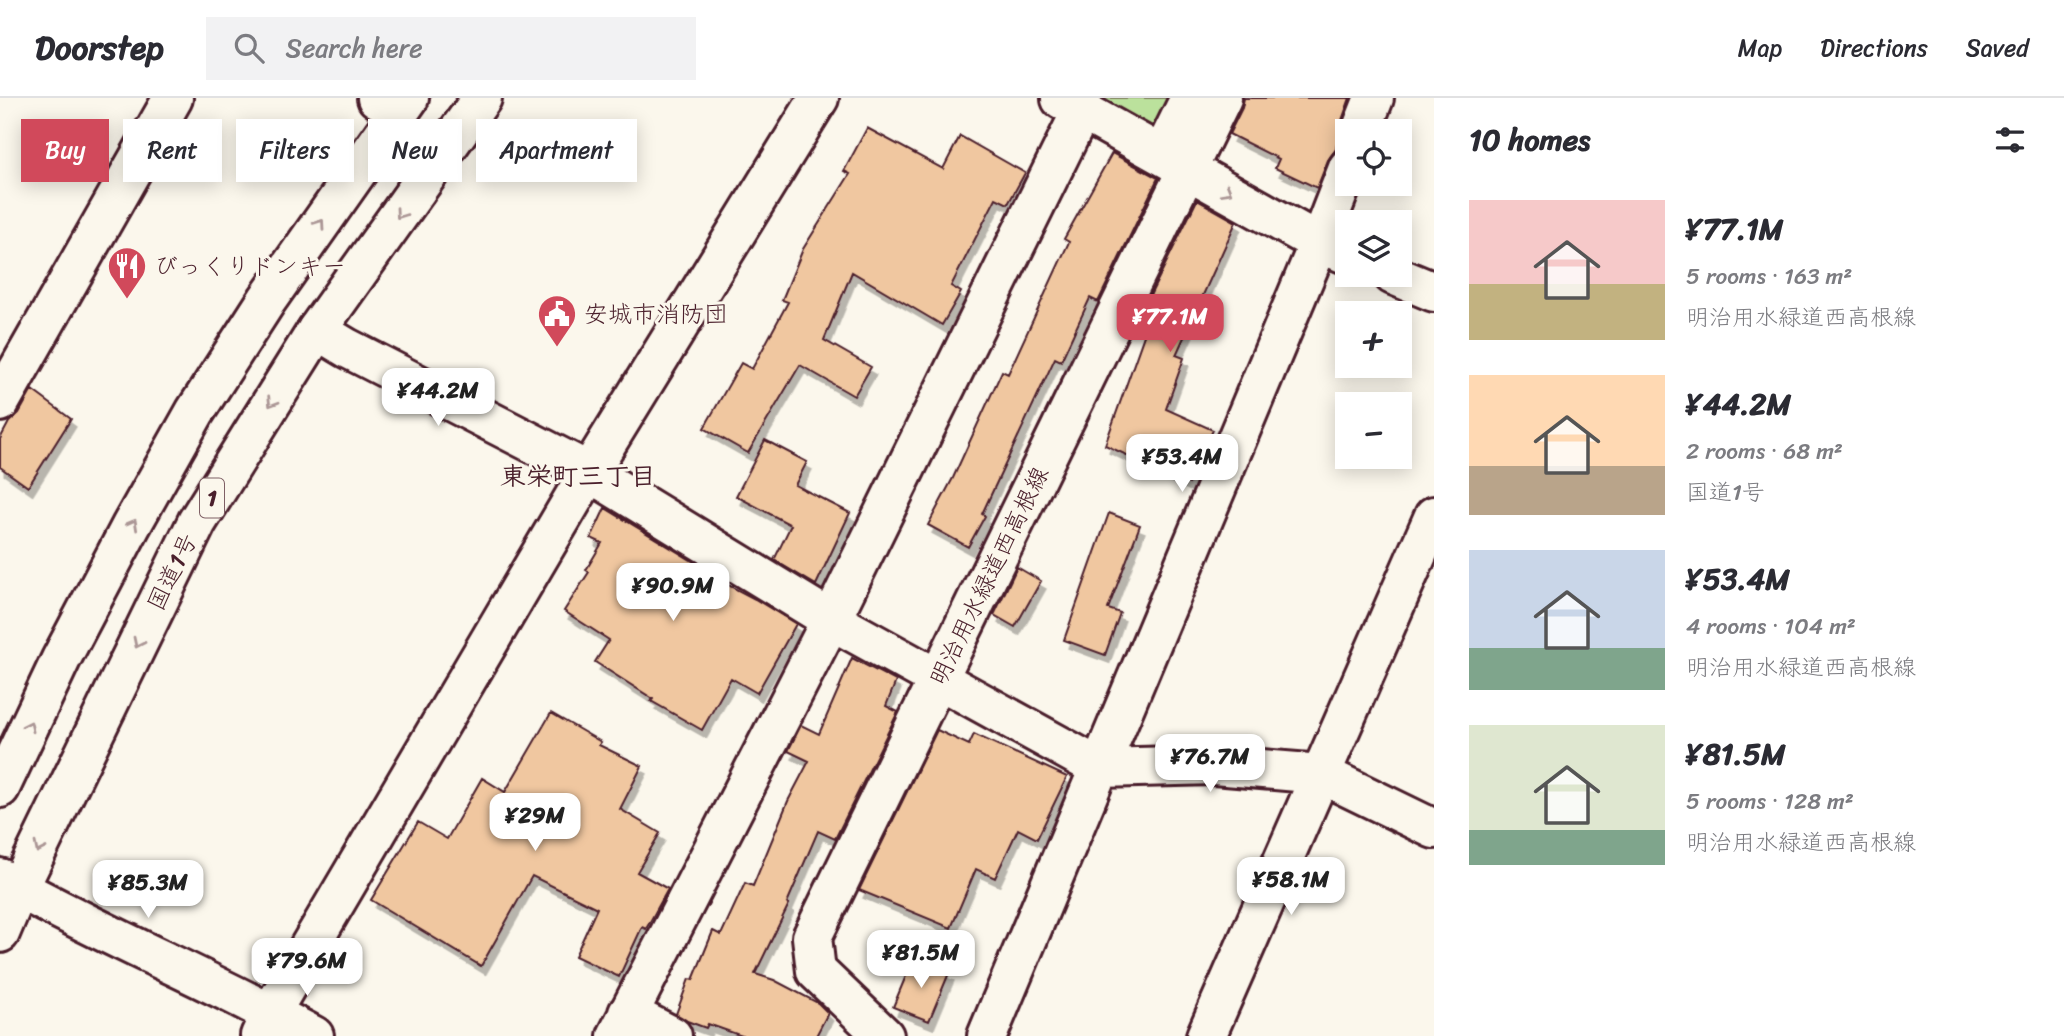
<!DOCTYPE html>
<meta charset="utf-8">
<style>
:root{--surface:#fff;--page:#f2f2f3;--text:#2b2b33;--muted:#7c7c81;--line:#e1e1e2;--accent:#d1495b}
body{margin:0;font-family:Sriracha,"Klee One",sans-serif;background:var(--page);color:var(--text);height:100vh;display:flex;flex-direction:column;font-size:26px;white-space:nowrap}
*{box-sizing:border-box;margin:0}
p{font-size:23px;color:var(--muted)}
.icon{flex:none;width:38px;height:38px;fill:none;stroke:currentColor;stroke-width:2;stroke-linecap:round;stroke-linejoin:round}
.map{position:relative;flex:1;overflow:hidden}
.sheet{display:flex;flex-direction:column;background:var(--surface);width:630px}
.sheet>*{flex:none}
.banner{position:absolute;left:21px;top:21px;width:665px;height:63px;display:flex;gap:14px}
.buttons{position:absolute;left:1335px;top:21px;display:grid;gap:14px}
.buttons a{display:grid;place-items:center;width:77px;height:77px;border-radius:0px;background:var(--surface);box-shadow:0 4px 18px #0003;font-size:35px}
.price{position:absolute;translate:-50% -60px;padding:0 16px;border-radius:14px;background:#fff;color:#222;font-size:23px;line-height:46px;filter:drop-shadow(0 2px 4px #0008)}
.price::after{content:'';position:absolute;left:50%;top:42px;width:21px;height:16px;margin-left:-10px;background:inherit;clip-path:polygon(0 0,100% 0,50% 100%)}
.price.selected{background:var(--accent);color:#fff}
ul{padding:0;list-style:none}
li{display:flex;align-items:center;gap:21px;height:175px;padding:0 35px}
li span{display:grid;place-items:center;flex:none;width:196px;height:140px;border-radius:0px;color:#555}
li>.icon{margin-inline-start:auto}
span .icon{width:84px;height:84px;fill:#fffc;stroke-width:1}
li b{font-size:30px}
h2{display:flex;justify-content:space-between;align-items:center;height:84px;padding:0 35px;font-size:30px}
.chip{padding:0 24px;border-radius:0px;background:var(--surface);box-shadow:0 4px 18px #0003;font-size:24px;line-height:63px}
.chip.selected{background:var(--accent);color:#fff}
header{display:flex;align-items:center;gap:42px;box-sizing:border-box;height:98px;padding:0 35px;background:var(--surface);border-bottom:2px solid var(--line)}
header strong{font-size:33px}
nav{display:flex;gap:38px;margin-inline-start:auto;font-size:24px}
.search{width:490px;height:63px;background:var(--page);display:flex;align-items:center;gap:18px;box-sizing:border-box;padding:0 24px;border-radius:0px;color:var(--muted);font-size:26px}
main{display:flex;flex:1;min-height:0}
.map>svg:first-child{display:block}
</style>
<header>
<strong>Doorstep</strong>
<div class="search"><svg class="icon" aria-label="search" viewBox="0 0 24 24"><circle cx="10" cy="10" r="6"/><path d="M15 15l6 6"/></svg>Search here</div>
<nav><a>Map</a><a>Directions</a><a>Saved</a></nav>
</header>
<main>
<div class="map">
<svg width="1434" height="938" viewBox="0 0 1434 938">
<defs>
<filter id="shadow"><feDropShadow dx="4.5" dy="8" stdDeviation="0" flood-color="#0004"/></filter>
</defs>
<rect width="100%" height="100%" fill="#fbf7ec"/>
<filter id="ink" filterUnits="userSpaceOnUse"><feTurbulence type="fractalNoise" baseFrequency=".0143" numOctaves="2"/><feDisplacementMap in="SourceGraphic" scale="14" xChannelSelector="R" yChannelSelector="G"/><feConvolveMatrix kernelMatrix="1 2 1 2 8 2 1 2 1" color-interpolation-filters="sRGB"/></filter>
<g filter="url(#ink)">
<path fill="#bbe19c" stroke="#828064" stroke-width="2" d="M1094,0h87l-13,27 -19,5z"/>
<path fill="#f0c7a0" stroke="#4a1f2b" stroke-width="2" filter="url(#shadow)" d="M1244,0h106l-9,25 -5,26 -8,11 -11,28 -42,-20 4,-9 -50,-25 13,-26z
M867,30l76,41 17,-33 65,37 -17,31 -12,-6 -45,88 10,6 -19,33 -90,-53 -28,68 47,27 -17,29 -54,-31 -52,88 -44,-25 37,-65 11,6 36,-67 -6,-2 21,-51 47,-75 -6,-3z
M1112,55l46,25 -60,124 -8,-4 -29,63 -6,-3 -73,156 3,2 -17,31 -40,-22 25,-47 49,-107 6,3 61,-132 -5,-3z
M1197,102l39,22 -60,133 8,3 -18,51 47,21 -24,54 -84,-39 43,-121 -10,-4z
M32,292l39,29 -43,68 -28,-20v-28l9,-17 10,-9z
M765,342l42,22 -12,23 55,28 -34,72 -42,-25 17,-35 -55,-29z
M605,410l89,54 -2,4 63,33 41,25 -39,69 -26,-15 -29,52 -51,-29 2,-2 -58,-37 14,-22 -45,-29 25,-39 -3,-2 16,-27 -11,-5z
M1109,415l31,12 -32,84 12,4 -15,42 -41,-15z
M1017,469l24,14 -26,46 -21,-12z
M852,560l44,23 -10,25 12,6 -63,127 -17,-8 -31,72 2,1 -34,70 19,6 44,23 10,10 -12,23h-74l-34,-12 -2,4 -19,-7 -11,-7 13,-35 4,1 20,-49 8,4 24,-52 8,3 35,-85 21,-40 -21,-10 13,-26 18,9z
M551,615l50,29 -2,3 43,21 -22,43 40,24 -23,39 31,17 -22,40 -4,-2 -23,50 -44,-21 22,-48 -65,-32 -51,90 -110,-66 47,-78 29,17 35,-61 23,14z
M937,632l32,15 5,-11 93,43 -30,62 -19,-10 -23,49 -19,-9 -25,59 -92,-38z
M913,861l36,14 -20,48 -36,-14z"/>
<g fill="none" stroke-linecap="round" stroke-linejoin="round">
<g stroke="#4a1f2b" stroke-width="44">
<path id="minor" d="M377,0l22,13
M1061,1l258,144 29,12
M1361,33l13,-33
M1162,57l28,-57
M1393,177l41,17
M317,232l30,18 242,124 242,148 269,148 114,-3 107,9 113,55
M0,304l173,-304
M0,780c102,57 211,102 314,158
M628,915l44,23
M260,938l11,-24 318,-540 230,-374
M617,938l214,-416 250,-508
M884,938l-68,-65 -4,-34 410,-839
M987,938l332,-793 29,-75
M1206,938l228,-520"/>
</g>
<g stroke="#4a1f2b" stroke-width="44">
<path id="highway" d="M0,690l61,-129 70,-133 64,-114 72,-112 142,-202
M0,835l19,-45 178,-366 120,-192 165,-232"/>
</g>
<use href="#minor" stroke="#fbf7ec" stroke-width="38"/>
<use href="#highway" stroke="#fbf7ec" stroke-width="38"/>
</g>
<defs><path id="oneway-chevron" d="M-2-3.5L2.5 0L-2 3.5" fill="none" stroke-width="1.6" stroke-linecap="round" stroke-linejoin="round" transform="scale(1.75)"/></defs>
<g stroke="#ab9695">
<use href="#oneway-chevron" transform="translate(1227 93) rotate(30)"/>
<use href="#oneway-chevron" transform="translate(400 116) rotate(125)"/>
<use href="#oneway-chevron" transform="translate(320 126) rotate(-55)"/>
<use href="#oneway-chevron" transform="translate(272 304) rotate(122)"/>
<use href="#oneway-chevron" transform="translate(133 426) rotate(-61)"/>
<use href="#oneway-chevron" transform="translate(138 545) rotate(116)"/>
<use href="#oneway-chevron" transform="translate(29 628) rotate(-65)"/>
<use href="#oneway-chevron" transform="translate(39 750) rotate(116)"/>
</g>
</g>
<defs>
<g id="restaurant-pin" transform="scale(2.0125)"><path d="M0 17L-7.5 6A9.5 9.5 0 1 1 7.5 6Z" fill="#d1495b" stroke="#fbf7ec"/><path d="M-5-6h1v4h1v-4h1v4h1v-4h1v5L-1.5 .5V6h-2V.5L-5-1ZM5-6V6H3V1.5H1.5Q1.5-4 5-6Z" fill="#fff"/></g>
<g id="civic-pin" transform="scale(2.0125)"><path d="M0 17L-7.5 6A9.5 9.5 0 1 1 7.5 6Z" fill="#d1495b" stroke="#fbf7ec"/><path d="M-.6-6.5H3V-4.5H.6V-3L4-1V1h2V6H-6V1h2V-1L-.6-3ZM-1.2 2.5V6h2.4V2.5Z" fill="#fff"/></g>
</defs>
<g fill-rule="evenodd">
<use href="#restaurant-pin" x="127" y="168"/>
<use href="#civic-pin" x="557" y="216"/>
</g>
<g text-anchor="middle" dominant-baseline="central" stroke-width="6" stroke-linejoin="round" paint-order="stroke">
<rect fill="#fbf7ec" stroke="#7f6065" stroke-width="2" x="200" y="380.5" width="24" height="39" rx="5"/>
<g font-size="23" font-weight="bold" fill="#4a1f2b">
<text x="212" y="400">1</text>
</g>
<g font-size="24" fill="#4a1f2b" stroke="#fbf7ec" text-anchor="start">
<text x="154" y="168">びっくりドンキー</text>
<text x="584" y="216">安城市消防団</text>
</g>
<g font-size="24" fill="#4a1f2b" stroke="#fbf7ec">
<text transform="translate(172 474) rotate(-64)">国道1号</text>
<text transform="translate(989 478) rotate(-64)">明治用水緑道西高根線</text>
</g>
<g font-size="26" font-weight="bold" fill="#4a1f2b" stroke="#fbf7ec">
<text x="578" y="378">東栄町三丁目</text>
</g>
</g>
</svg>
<div class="buttons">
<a><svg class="icon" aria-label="locate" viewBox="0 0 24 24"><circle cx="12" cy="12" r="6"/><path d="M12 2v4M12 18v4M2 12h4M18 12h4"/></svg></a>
<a><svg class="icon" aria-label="layers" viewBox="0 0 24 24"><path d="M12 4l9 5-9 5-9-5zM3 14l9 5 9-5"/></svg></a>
<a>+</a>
<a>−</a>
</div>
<b class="price selected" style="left:1170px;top:256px">¥77.1M</b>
<b class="price" style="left:438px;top:330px">¥44.2M</b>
<b class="price" style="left:1182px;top:396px">¥53.4M</b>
<b class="price" style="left:673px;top:525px">¥90.9M</b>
<b class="price" style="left:1210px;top:696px">¥76.7M</b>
<b class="price" style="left:535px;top:755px">¥29M</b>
<b class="price" style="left:1291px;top:819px">¥58.1M</b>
<b class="price" style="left:148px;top:822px">¥85.3M</b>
<b class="price" style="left:921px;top:892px">¥81.5M</b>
<b class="price" style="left:307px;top:900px">¥79.6M</b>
<div class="banner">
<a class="chip selected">Buy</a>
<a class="chip">Rent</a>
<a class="chip">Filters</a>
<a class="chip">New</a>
<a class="chip">Apartment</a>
</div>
</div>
<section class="sheet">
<h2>10 homes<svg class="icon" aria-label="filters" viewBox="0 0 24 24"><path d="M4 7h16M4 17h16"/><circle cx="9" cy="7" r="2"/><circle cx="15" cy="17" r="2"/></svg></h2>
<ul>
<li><span style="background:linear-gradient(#f6c9c9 60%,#c2b280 0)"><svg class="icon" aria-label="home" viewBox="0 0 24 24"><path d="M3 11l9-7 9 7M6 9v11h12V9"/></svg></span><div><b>¥77.1M</b><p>5 rooms · 163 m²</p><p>明治用水緑道西高根線</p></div></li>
<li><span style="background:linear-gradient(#ffd9b3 65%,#b9a48a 0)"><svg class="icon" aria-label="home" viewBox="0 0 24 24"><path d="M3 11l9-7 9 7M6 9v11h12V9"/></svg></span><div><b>¥44.2M</b><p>2 rooms · 68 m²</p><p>国道1号</p></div></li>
<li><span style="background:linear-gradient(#c9d6e8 70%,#7fa58c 0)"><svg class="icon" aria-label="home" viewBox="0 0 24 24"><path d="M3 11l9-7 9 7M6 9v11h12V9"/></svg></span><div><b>¥53.4M</b><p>4 rooms · 104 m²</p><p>明治用水緑道西高根線</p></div></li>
<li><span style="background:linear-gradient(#dfe7d0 75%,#7fa58c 0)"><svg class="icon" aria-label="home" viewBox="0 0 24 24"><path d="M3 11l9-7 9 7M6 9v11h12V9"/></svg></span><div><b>¥81.5M</b><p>5 rooms · 128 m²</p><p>明治用水緑道西高根線</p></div></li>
</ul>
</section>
</main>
